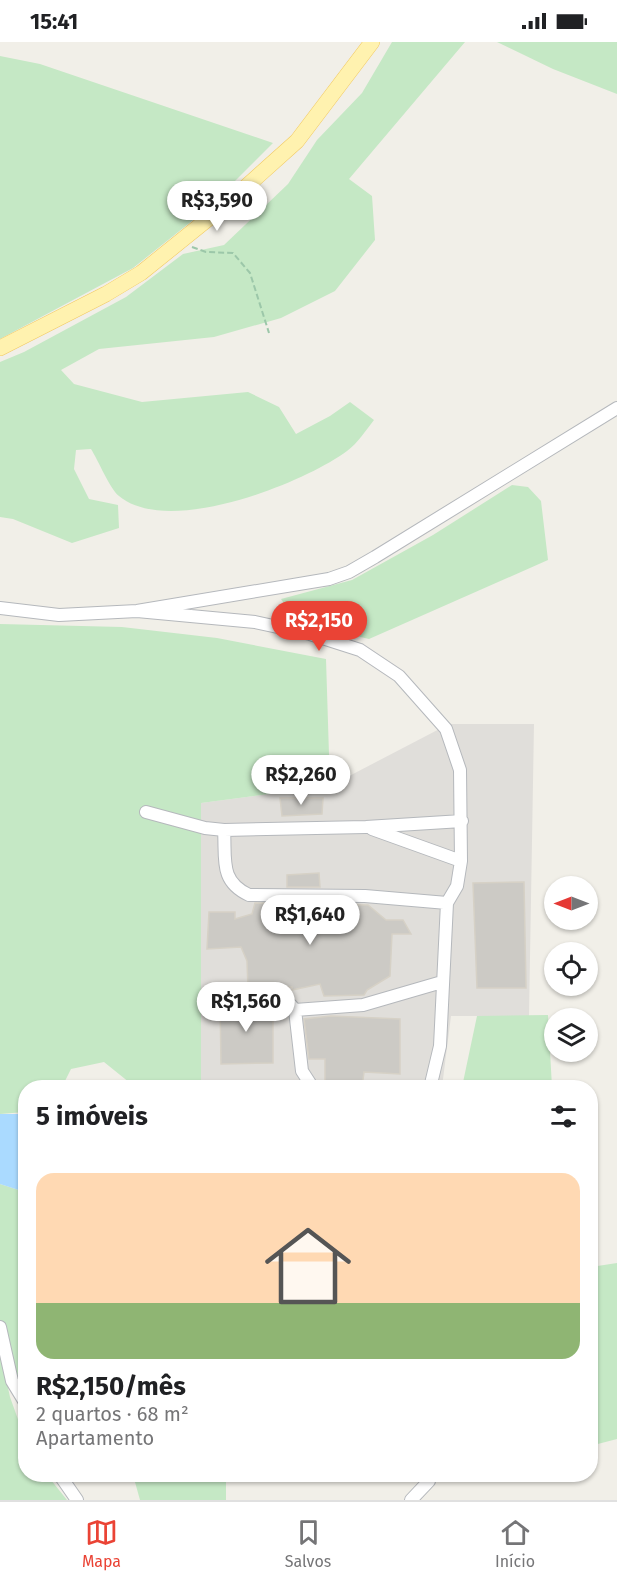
<!DOCTYPE html>
<html lang="pt">
<meta charset="utf-8">
<style>
:root{--surface:#fff;--page:#f2f2f2;--text:#202124;--muted:#757577;--line:#e0e0e0;--accent:#ea4335}
body{margin:0;font-family:"Fira Sans",sans-serif;background:var(--page);color:var(--text);height:100vh;display:flex;flex-direction:column;font-size:22px;white-space:nowrap}
*{box-sizing:border-box;margin:0}
p{font-size:20px;color:var(--muted)}
.icon{flex:none;width:33px;height:33px;fill:none;stroke:currentColor;stroke-width:2;stroke-linecap:round;stroke-linejoin:round}
.map{position:relative;flex:1;overflow:hidden}
.panel{position:absolute;left:18px;top:1038px;width:580px;height:402px;display:flex;flex-direction:column;background:var(--surface);border-radius:24px;box-shadow:0 2px 4px #0004}
.panel>*{flex:none}
.needle{width:39px;rotate:270deg}
.buttons{position:absolute;left:544px;top:834px;display:grid;gap:12px}
.buttons a{display:grid;place-items:center;width:54px;height:54px;border-radius:50%;background:var(--surface);box-shadow:0 2px 4px #0004;font-size:30px}
.price{position:absolute;translate:-50% -51px;padding:0 14px;border-radius:21px;background:#fff;color:#222;font-size:20px;line-height:39px;filter:drop-shadow(0 2px 3px #0008)}
.price::after{content:'';position:absolute;left:50%;top:36px;width:18px;height:14px;margin-left:-9px;background:inherit;clip-path:polygon(0 0,100% 0,50% 100%)}
.price.active{background:var(--accent);color:#fff}
ul{padding:0;list-style:none}
li{display:grid;align-content:center;gap:12px;height:318px;padding:0 18px}
li span{display:grid;place-items:center;height:186px;border-radius:18px;color:#555}
li>.icon{margin-inline-start:auto}
span .icon{width:108px;height:108px;fill:#fffc;stroke-width:1}
li b{font-size:26px}
h2{display:flex;justify-content:space-between;align-items:center;height:72px;padding:0 18px;font-size:26px}
.status{display:flex;justify-content:space-between;align-items:center;height:42px;padding:0 30px;background:var(--surface);direction:ltr}
.status svg{height:16px;fill:currentColor}
.menu{display:flex;justify-content:space-around;align-items:center;height:84px;border-top:2px solid var(--line);background:var(--surface);font-size:16px;color:var(--muted)}
.menu a{display:grid;justify-items:center;gap:3px}
.menu .active{color:var(--accent)}
.map>svg:first-child{display:block}
</style>
<div class="status"><b>15:41</b><svg viewBox="0 0 49 12"><path d="M0 12V9h3v3zM5 12V6h3v6zM10 12V3h3v9zM15 12V0h3v12zM26 1h20v11H26zM47 4h2v5h-2z"/></svg></div>
<div class="map">
<svg width="617" height="1458" viewBox="0 0 617 1458">
<rect width="100%" height="100%" fill="#f1efe8"/>
<path fill="#e0deda" d="M449,682h85l-5,292h-78l-9,71h-241v-284l129,-17z"/>
<path fill="#c5e8c5" d="M392,0h73l-116,137 23,17 3,44 -40,51 -54,27 -67,19 -115,12 -38,21 13,14 68,18 106,-10 31,15 17,27 34,-18 20,-14 24,18c-8,10 -16,23 -27,31 -45,33 -179,86 -228,45 -9,-7 -21,-36 -28,-47l-15,1 -2,19 15,30 29,6 1,23 -47,15 -59,-24 -13,-2v-155l24,-10 102,-55 57,-43 41,-9 64,-61 29,-44 45,-47z
M497,0h120v52l-64,-25z
M0,14l40,8 233,79 -66,66 -74,59 -133,71z
M512,443l16,2 13,14 7,59 -179,79 -72,-17 -16,-23 71,-19 81,-45z
M0,582l122,3 95,11 109,21 4,127 -129,17v284h-66l-31,-25 -33,7 -9,18 -36,1 -1,24 -25,2z
M548,973l4,72h-90l15,-71z
M0,1142l25,8v203l-25,-67z
M617,1221v176l-23,6 -3,5v-183z
M0,1309l10,46 15,42 1,35 21,1 20,25h-67z
M133,1433h93v25h-86z"/>
<path fill="#aadaff" d="M0,1072h21l4,5v73l-25,-8z"/>
<path fill="#cccac5" stroke="#d6d1c6" stroke-width="1.5" d="M280,756h43l-1,16 -40,2z
M319,831l1,14h-33v-12z
M524,840l2,106h-49l-4,-105z
M255,861l113,2 18,15h17l8,14h-19l-2,42 -23,14 -3,5 -40,1 -4,-12 -28,6v-3l-44,2 -1,-28 -6,-14 -34,2 2,-37h26v7l17,-5z
M220,959h18l7,4 28,1v57l-52,1z
M331,974l69,3v55l-36,-2 -2,16h-37v-29h-16l-5,-40z"/>
<g fill="none" stroke-linecap="round" stroke-linejoin="round">
<g stroke="#b5b8bc" stroke-width="14">
<path id="minor" d="M0,566l59,7 78,-4 192,-32 20,-7 26,-15 242,-149
M137,569l118,11 55,12 50,16 39,26 47,53 14,41 1,91 -4,25 -10,17 -7,143 -10,42
M146,770l59,16 19,2 142,-3 96,-6
M372,787l89,32
M224,788c2,29 -5,51 25,65l116,1 82,7
M245,955c19,0 39,-4 50,13l68,-5 79,-23
M295,968l7,61 11,17
M0,1285l12,54 14,23
M59,1432l18,26
M411,1458l18,-19"/>
</g>
<g stroke="#f2c960" stroke-width="16">
<path id="major" d="M0,306l106,-54 35,-21 88,-71 68,-61 75,-99"/>
</g>
<path stroke="#9cc7a9" stroke-width="2" stroke-dasharray="6 3" stroke-linecap="butt" d="M192,205l14,5 27,1 17,20 19,60"/>
<use href="#minor" stroke="#fff" stroke-width="12"/>
<use href="#major" stroke="#fff2af" stroke-width="15"/>
</g>
</svg>
<div class="buttons">
<a><svg class="needle" viewBox="-14 -14 28 28"><path d="M0-13l5 13h-10z" fill="#e53935"/><path d="M0 13l5-13h-10z" fill="#757577"/></svg></a>
<a><svg class="icon" aria-label="locate" viewBox="0 0 24 24"><circle cx="12" cy="12" r="6"/><path d="M12 2v4M12 18v4M2 12h4M18 12h4"/></svg></a>
<a><svg class="icon" aria-label="layers" viewBox="0 0 24 24"><path d="M12 4l9 5-9 5-9-5zM3 14l9 5 9-5"/></svg></a>
</div>
<b class="price" style="left:217px;top:190px">R$3,590</b>
<b class="price active" style="left:319px;top:610px">R$2,150</b>
<b class="price" style="left:301px;top:764px">R$2,260</b>
<b class="price" style="left:310px;top:904px">R$1,640</b>
<b class="price" style="left:246px;top:991px">R$1,560</b>
<section class="panel">
<h2>5 imóveis<svg class="icon" aria-label="filters" viewBox="0 0 24 24"><path d="M4 7h16M4 17h16"/><circle cx="9" cy="7" r="2"/><circle cx="15" cy="17" r="2"/></svg></h2>
<ul>
<li><span style="background:linear-gradient(#ffd9b3 70%,#8fb573 0)"><svg class="icon" aria-label="home" viewBox="0 0 24 24"><path d="M3 11l9-7 9 7M6 9v11h12V9"/></svg></span><div><b>R$2,150/mês</b><p>2 quartos · 68 m²</p><p>Apartamento</p></div></li>
</ul>
</section>
</div>
<nav class="menu">
<a class="active"><svg class="icon" aria-label="map" viewBox="0 0 24 24"><path d="M3 6l6-2 6 2 6-2v14l-6 2-6-2-6 2zM9 4v14M15 6v14"/></svg>Mapa</a>
<a><svg class="icon" aria-label="saved" viewBox="0 0 24 24"><path d="M7 4h10v16l-5-4-5 4z"/></svg>Salvos</a>
<a><svg class="icon" aria-label="home" viewBox="0 0 24 24"><path d="M3 11l9-7 9 7M6 9v11h12V9"/></svg>Início</a>
</nav>
